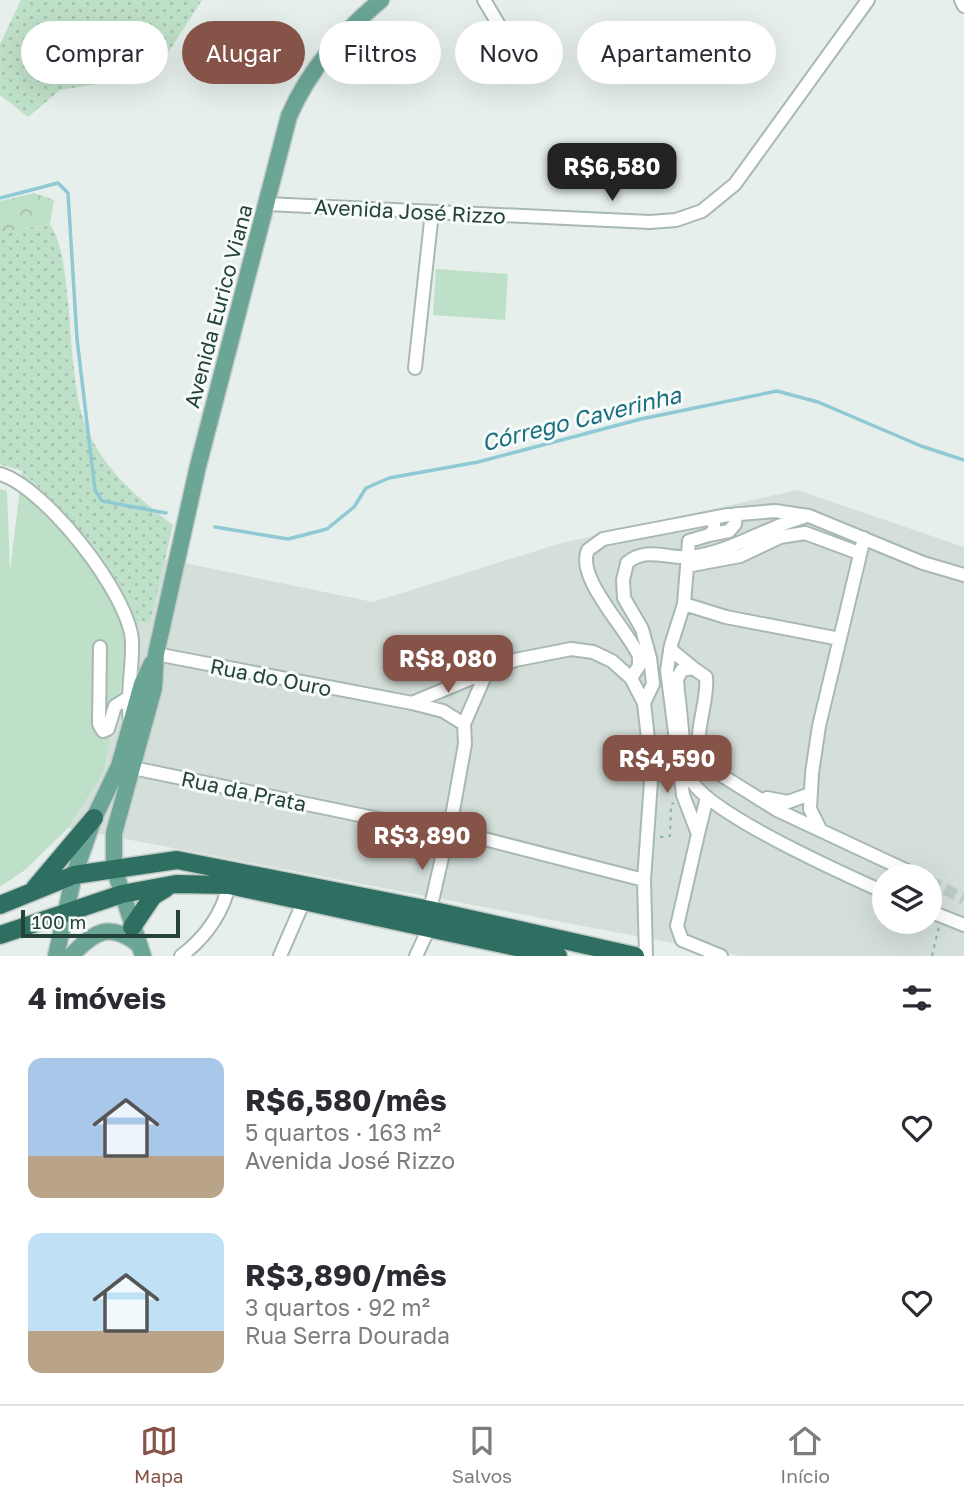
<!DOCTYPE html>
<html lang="pt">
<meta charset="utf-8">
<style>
:root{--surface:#fff;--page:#f2f2f3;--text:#2b2b33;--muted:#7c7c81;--line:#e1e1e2;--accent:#855347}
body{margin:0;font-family:"Golos Text",sans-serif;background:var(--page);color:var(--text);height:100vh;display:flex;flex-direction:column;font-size:26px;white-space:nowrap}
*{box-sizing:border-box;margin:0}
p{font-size:23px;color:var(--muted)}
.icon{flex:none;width:38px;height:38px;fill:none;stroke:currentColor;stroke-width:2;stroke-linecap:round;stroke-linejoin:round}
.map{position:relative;height:956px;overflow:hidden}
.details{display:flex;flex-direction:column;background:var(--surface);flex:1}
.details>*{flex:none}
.banner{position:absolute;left:21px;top:21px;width:922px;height:63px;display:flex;gap:14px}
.controls{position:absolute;left:872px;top:864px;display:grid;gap:14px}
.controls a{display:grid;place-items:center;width:70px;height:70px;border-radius:50%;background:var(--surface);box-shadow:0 7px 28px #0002;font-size:35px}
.scale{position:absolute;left:21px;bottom:18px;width:159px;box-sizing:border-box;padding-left:7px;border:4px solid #24423a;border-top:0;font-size:19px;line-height:24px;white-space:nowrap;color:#24423a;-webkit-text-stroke:5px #f7fbf9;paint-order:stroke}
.price{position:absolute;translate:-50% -60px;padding:0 16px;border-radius:14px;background:var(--accent);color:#fff;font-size:23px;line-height:46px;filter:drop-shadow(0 2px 4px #0008)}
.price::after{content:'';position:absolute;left:50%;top:42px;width:21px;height:16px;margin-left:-10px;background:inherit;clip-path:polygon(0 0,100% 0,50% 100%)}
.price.active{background:#222;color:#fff}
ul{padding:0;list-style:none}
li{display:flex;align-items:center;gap:21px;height:175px;padding:0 28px}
li span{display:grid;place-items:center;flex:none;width:196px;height:140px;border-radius:14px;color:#555}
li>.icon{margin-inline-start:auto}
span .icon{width:84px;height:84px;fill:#fffc;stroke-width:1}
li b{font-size:30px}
h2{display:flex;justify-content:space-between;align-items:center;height:84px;padding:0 28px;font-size:30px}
.tag{padding:0 24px;border-radius:32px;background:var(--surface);box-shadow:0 7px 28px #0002;font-size:24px;line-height:63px}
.tag.active{background:var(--accent);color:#fff}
.menu{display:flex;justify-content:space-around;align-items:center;height:98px;border-top:2px solid var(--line);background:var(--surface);font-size:19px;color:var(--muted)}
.menu a{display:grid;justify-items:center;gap:4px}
.menu .active{color:var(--accent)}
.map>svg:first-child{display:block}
</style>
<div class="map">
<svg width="964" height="956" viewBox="0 0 964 956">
<defs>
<pattern id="forest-crowns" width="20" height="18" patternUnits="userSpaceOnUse" patternTransform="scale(1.75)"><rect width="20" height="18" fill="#bfe0c8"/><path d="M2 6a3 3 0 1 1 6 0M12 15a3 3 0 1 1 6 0" fill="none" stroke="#a4c1ad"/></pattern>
<pattern id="park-dots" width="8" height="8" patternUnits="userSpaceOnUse" patternTransform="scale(1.75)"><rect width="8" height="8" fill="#bfe0c8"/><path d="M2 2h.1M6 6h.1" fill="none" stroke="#a4c1ad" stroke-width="1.8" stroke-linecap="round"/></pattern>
</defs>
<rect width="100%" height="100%" fill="#e6efeb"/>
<path fill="#d4dfda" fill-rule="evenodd" d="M797,490l167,57v409h-223l-673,-128 36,-56 27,-139 10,-12 9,1 15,-63 208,43 185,-58zM884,877h45v45h-45z"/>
<path fill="#bfe0c8" d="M436,269l72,5 -3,46 -72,-5z
M22,471l80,85 39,65 -10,13 -27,138 -36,56 -43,42 -25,17v-398l7,2 3,80z"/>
<path fill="url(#forest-crowns)" d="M34,193l20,7 -4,24 -50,9v-32z"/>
<path fill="url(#park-dots)" d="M21,0h181l-40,62 -46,19 -56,9 -32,27 -28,-22v-51z
M50,224c14,22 15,53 18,78 4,38 5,105 24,138 19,36 49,60 81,85l-23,98 -9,-2 -39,-65 -40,-46 -40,-39 -22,-7v-231z"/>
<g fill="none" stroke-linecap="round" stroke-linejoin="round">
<path stroke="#8ec9d4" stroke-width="3.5" d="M0,198l58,-15 10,10 9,146 18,151 7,11 64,12
M215,527l73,12 39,-10 27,-22 12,-19 23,-10 89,-16 163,-43 136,-28 41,11 103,44 43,14"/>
<path stroke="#bfccc8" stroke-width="12" stroke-dasharray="12 6" stroke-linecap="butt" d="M929,881l35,18"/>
<g stroke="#a8b8b2" stroke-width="16">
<path id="minor" d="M484,0l45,75
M961,0l3,6
M266,204l384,18 26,-2 26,-9 33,-27 133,-184
M415,368l17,-156
M0,474c45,13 129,120 132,167 1,28 -6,53 -2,80
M714,519v11l-5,5 -20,6 -5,63 -13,41 -4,25 16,125 15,39 -21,92 5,14 39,16
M709,535l20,-4 6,-7 1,-10
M687,566l53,-10 40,-19 25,-4 54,20
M684,604l42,13 114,22
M100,647l-1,77 4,7 5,-2 7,-23 11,-7
M670,649l23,19
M156,654l256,49 103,-43 56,-11 22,3 19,9 19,17 13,25 5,45 2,33 -7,99 2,76
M631,678l8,-12v-10c-12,-27 -64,-79 -51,-106l15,-11 125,-24 47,-4 34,5 114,47 41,12
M412,703l31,8 21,13 1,20 -14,78
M644,703l9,-19 -3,-26 -8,-29 -18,-31 -1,-18 4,-17c19,-17 40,-4 63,-6 42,-5 74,-29 114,-40
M464,724l23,-53
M133,768l304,63
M767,798l21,4 22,-8
M819,827l-9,-18 2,-36 7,-47 45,-188
M457,832l187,48
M698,834l9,-37
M884,892c-38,-17 -179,-80 -194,-114 -8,-21 -8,-61 -12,-85l-1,-14 5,-9 11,-2 13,9c3,30 -17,60 -1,88l72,45 141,66
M430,910l16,-70
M929,911l35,14
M181,956c25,-19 41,-41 48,-71
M280,956l26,-60
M416,956l13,-28"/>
</g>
<g stroke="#c2cac8" stroke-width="19">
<path id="major" d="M56,956l18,-81 20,-57 25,-52 23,-82 10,-21
M71,956c23,-25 39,-34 67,-12
M143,956l-29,-88v-35l40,-145 2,-34 42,-188 91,-350c21,-48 52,-82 92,-116"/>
</g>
<g stroke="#c2cac8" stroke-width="21">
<path id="highway" d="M35,888l59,-70
M0,905l74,-30 103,-15 253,50 205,46
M132,927l21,-31 13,-8
M0,935l122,-41 54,-10 53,1 329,71"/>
</g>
<path stroke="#86b3a5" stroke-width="2" stroke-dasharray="3.5 5" stroke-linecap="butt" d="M660,837l10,-1 1,-32 3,-1
M932,956l7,-30"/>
<use href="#minor" stroke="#fff" stroke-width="12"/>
<use href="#major" stroke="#6aa596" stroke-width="16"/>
<use href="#highway" stroke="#2f6f62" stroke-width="18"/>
</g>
<g text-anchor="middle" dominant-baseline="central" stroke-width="6" stroke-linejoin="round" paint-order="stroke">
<g font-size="21" fill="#24423a" stroke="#f7fbf9">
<text transform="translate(410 211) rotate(3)">Avenida José Rizzo</text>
<text transform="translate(218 306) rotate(-75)">Avenida Eurico Viana</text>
<text transform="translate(271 677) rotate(11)">Rua do Ouro</text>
<text transform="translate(244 791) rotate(12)">Rua da Prata</text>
</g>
<g font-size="23" font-style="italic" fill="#1c6f80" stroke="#f7fbf9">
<text transform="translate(581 418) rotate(-14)">Córrego Caverinha</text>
</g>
</g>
</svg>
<div class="controls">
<a><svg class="icon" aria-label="layers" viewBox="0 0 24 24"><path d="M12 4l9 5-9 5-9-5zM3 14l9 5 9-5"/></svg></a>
</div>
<div class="scale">100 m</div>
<b class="price active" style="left:612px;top:203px">R$6,580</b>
<b class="price" style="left:448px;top:695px">R$8,080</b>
<b class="price" style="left:667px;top:795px">R$4,590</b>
<b class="price" style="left:422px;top:872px">R$3,890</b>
<div class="banner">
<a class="tag">Comprar</a>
<a class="tag active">Alugar</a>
<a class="tag">Filtros</a>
<a class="tag">Novo</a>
<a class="tag">Apartamento</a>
</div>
</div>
<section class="details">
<h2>4 imóveis<svg class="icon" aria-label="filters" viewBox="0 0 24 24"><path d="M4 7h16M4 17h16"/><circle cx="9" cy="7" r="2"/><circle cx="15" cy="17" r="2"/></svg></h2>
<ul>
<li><span style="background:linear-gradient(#a9c7e8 70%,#b9a48a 0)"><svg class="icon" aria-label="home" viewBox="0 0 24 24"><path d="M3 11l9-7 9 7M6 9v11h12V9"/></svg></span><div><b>R$6,580/mês</b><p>5 quartos · 163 m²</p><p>Avenida José Rizzo</p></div><svg class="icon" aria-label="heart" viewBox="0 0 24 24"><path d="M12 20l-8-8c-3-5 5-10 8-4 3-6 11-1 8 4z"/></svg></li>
<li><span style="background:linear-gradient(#bfe0f5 70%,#b9a48a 0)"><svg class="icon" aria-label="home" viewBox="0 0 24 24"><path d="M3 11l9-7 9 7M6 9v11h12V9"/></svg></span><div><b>R$3,890/mês</b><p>3 quartos · 92 m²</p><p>Rua Serra Dourada</p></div><svg class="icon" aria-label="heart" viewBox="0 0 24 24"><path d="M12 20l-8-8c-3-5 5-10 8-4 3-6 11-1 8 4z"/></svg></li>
</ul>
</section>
<nav class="menu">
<a class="active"><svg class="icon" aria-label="map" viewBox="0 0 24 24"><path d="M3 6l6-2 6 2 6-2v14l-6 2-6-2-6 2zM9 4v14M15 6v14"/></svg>Mapa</a>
<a><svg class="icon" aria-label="saved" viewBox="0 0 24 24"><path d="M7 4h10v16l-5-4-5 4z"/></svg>Salvos</a>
<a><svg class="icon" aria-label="home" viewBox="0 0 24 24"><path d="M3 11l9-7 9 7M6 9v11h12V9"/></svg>Início</a>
</nav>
